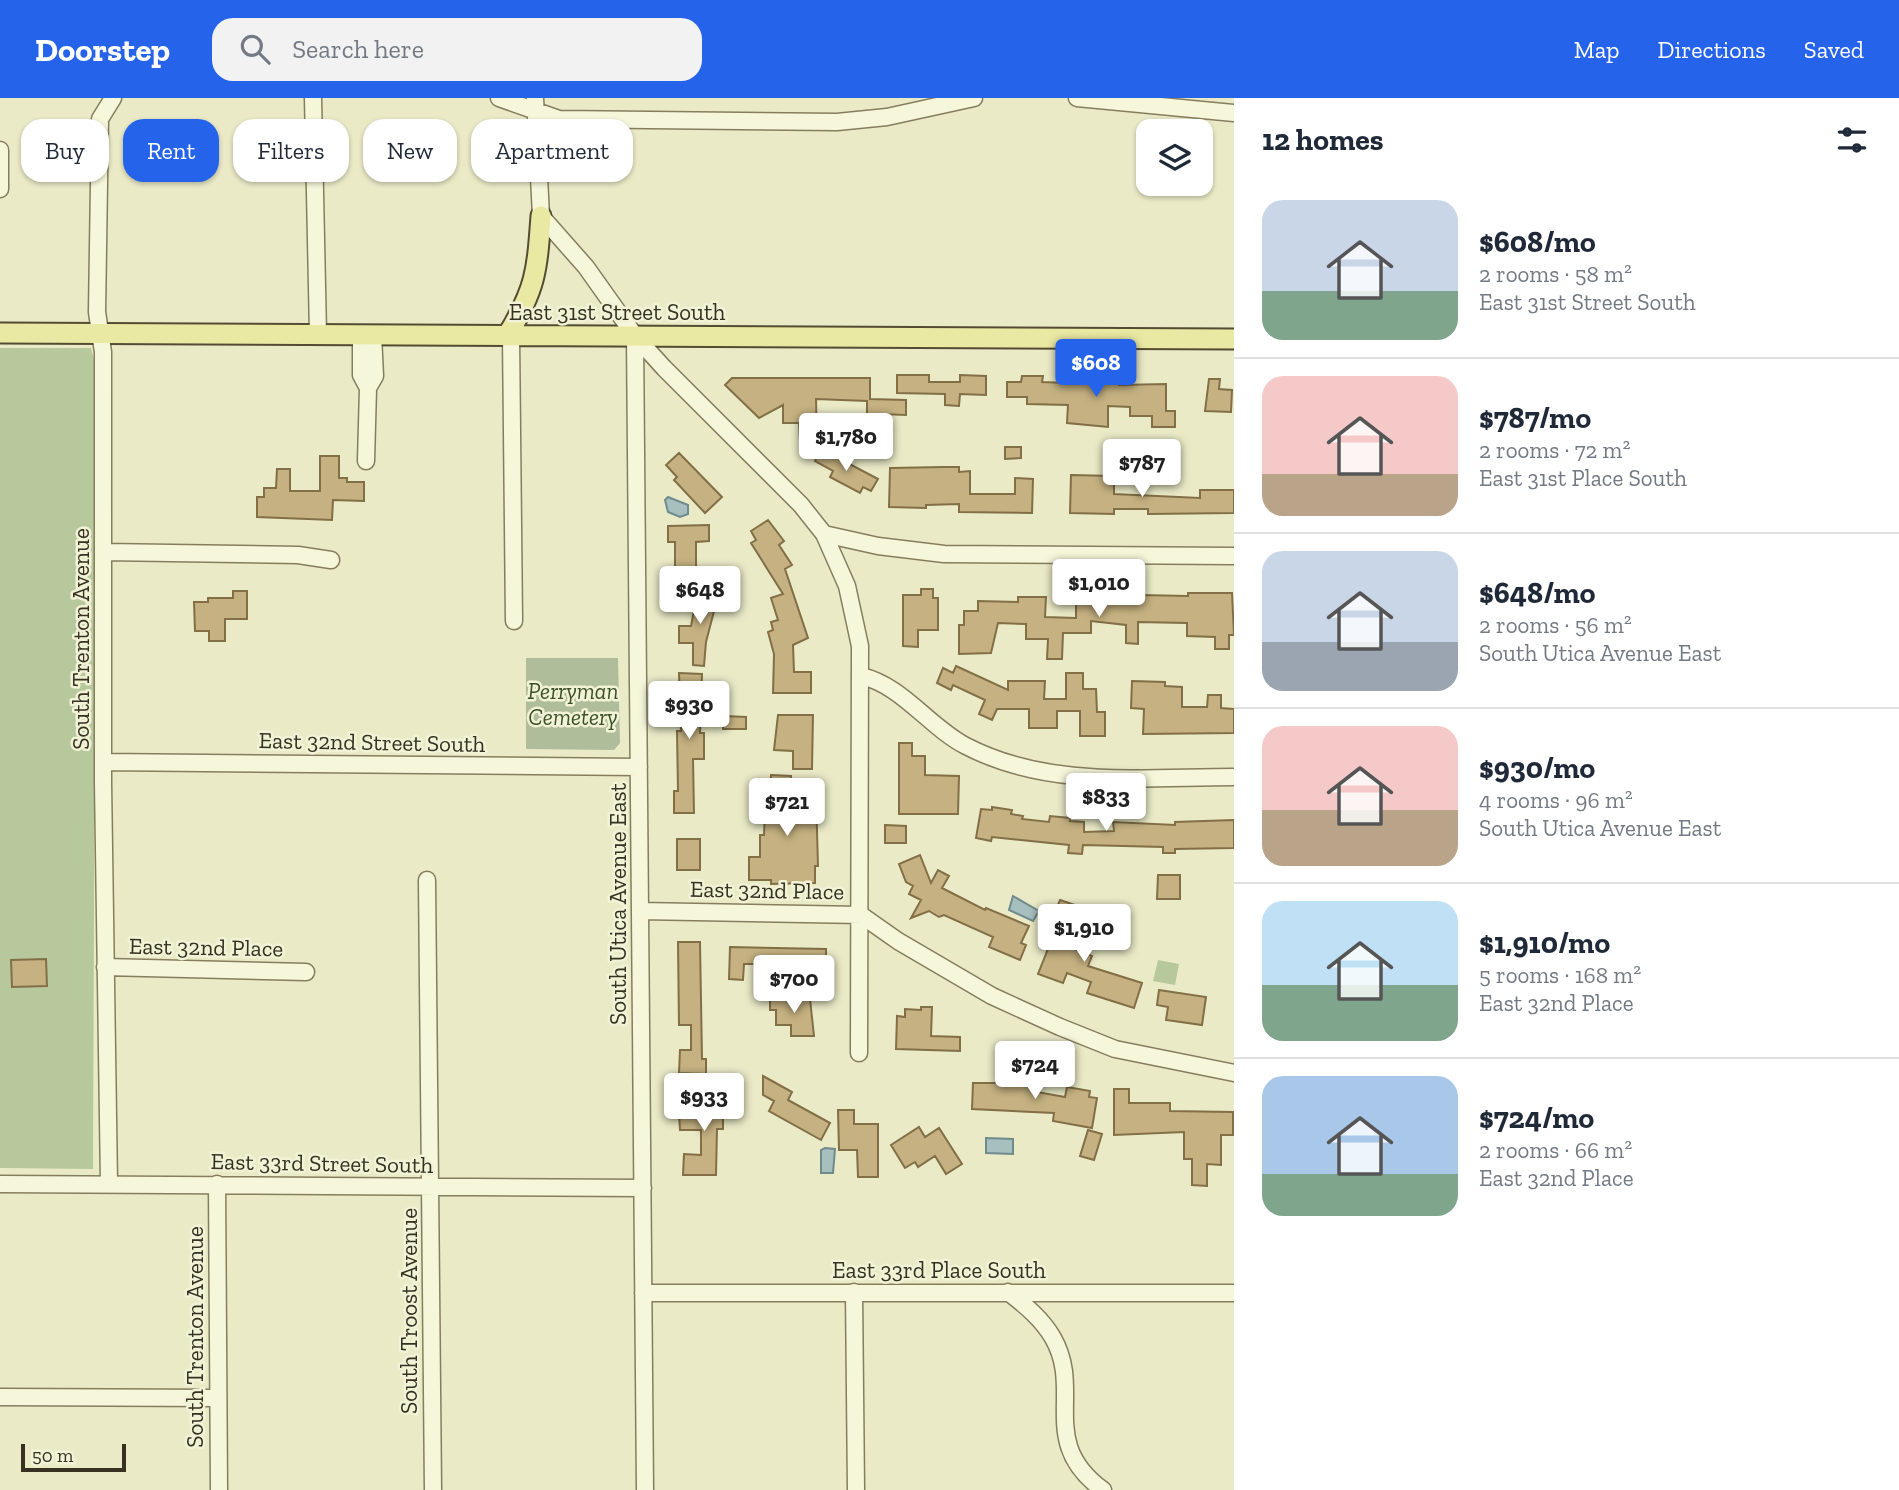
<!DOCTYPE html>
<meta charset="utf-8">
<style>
:root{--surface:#fff;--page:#f2f2f3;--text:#1f2937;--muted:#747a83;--line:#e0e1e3;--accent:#2563eb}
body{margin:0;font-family:"Zilla Slab",serif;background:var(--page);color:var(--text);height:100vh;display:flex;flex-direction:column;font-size:26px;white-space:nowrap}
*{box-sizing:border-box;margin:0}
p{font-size:23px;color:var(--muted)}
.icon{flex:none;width:38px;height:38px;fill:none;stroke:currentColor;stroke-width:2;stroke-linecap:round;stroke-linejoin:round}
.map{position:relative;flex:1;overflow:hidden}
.panel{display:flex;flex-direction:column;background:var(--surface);width:665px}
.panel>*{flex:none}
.top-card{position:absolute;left:21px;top:21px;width:665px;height:63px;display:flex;gap:14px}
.buttons{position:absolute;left:1136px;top:21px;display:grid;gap:14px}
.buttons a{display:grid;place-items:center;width:77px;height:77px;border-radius:14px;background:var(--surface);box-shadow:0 2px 5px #0004;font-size:35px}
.scale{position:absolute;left:21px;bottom:18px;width:105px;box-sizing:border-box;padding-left:7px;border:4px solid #363121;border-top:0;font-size:19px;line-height:24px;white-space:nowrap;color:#363121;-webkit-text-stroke:5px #f2f3d6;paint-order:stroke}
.price{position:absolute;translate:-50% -60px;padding:0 16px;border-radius:7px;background:#fff;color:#222;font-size:23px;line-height:46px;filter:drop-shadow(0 2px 4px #0008)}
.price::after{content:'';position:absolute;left:50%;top:42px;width:21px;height:16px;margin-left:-10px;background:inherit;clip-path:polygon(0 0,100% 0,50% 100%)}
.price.current{background:var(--accent);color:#fff}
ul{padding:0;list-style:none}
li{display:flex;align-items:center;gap:21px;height:175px;padding:0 28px}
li+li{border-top:2px solid var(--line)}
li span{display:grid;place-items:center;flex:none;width:196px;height:140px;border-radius:21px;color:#555}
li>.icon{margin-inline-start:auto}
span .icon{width:84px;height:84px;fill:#fffc;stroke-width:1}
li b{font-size:30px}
h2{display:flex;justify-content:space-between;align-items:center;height:84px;padding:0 28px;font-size:30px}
.chip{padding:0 24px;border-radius:21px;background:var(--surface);box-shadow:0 2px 5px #0004;font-size:24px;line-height:63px}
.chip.current{background:var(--accent);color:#fff}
header{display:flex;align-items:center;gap:42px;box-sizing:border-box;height:98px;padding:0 35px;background:var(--accent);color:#fff}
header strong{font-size:33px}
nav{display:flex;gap:38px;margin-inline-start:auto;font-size:24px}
.search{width:490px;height:63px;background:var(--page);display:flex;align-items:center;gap:18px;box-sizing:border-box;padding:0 24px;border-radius:21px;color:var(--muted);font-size:26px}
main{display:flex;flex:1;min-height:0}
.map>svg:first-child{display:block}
</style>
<header>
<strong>Doorstep</strong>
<div class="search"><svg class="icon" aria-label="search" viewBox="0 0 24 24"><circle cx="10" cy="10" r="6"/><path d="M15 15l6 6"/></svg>Search here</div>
<nav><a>Map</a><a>Directions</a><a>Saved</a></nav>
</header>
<main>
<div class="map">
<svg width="1234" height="1392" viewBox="0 0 1234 1392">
<rect width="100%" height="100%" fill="#eaeac7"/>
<path fill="#b6c89c" d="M0,250h91l5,18 -3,803 -93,-1z
M1158,862l21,4 -4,21 -22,-4z"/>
<path fill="#afbd9a" d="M526,560h92l2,85 -6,7 -88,-1z"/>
<path fill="#a8bfbf" stroke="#6f8b8c" stroke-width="2" d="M668,399l20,8v9l-8,3 -12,-5 -3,-12z
M1013,798l26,15 -6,10 -24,-11z
M986,1040l27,1v15l-27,-1z
M825,1050l10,1 -2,24h-12v-23z"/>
<path fill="#c5b181" stroke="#826f46" stroke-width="2" d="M897,277h32v7h31v-7l26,1v19l-26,-1 -1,12 -14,-1v-11l-48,-1z
M1022,278h21l-1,6 26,1v-6h51v8l47,-1v27h9v16h-23v-11h-22v-9l-22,-1v21l-41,-4 1,-18 -41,-1v-7h-20v-15h14z
M732,280h138v21l36,1v15l-26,-1v14l-13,-1v-26l-51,-2 1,43h-17l-1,-19h-16v-18l-24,13 -34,-33z
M1209,281h11l-1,10 13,1 -1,22 -26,-1z
M1005,349h16v11l-16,1z
M821,351l57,30 -7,12 -8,-4 -3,6 -30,-16 3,-6 -18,-10z
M679,355l43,44 -17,16 -31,-33 3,-3 -11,-12z
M320,358h19v22h8v4h17v19l-31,-1 -1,20 -75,-3v-20h7v-9h12l1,-19h13v22h30z
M1107,359h14v15h-14z
M944,369h15v5l11,-1v23h45v-16l18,1 -1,34 -73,-1v-8l-33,1v3l-37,-1 1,-39z
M1071,377l43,1v18l86,4v-8h34v23l-86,1v-5h-34v5l-44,-1z
M768,422l16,21 -5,4 13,20 -7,4 23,69 -15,7 1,27h17v21h-38l1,-39 -6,-22 5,-2 -2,-8 7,-2 -7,-22 12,-4 -32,-51 5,-3 -5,-9z
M709,427v16l-13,1v37h-21v-37h-7v-16z
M921,491h12v9h5v32h-20v17l-15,-1v-51h18z
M233,493h14v28h-22v22h-16v-10h-14l-1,-29h14v-4h25z
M698,493l21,1 -13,50 -2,24 -11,-1v-22h-14v-17h12z
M1188,495h44l2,42h-5v14h-14v-12l-28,-1v-13l-49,-1v22l-12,-1v-18l-35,-4v12h-28l-1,26h-15l1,-20h-22v-15l-28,-1 -7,30 -32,1v-29h5v-14h14v-10l40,1v-5h28l-1,20 31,1v-14h6v-9l59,5v-5l47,1z
M956,568l52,24v-9h37l-1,18h22v-26h17v16h13l1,23h8v24h-25v-25h-23v17h-28v-19h-32l-5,11 -13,-6 6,-14 -32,-15 -2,5 -14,-7 6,-15 10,5z
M679,575l23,1 -2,59h4v26h-11l1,54h-20v-22h4l-1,-60h4z
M1132,583l33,1v4l17,1v20h25l1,-12h13v13l13,1v24l-91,1 1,-25 -13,-1z
M778,617h35l-1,54h-19v-18l-19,-1z
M724,618l22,1v12h-23z
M899,645h13v13h13v19l34,1 -1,38h-59z
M771,677l20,1v19h25l2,71h-3v17l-44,1v-4h-22v-23h11v-22h4l1,-23 4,1z
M992,709l20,3 -1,4 12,2 -1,3 27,3 1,-6 20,2v3l14,1v10l30,-1 -1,-9 62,3v-3l59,-2v28l-59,1v4h-12v-6l-80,-2 -1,9 -14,-1 1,-8 -77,-8 -1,4 -15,-3 5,-29 11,1z
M885,727l21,1v17h-21z
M677,741h23v31h-23z
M920,757l11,28 7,-13 11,6 -7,12 43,22 1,-2 43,18 -8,17 5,2 -6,15 -31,-13 4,-10 -49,-22 -5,2 -10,-6 -18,7 10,-18 -12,-6 4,-8 -7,-4 -7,-18z
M1158,777h22v24h-23z
M1060,802l21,7 -19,37 30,12 -4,10 54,17 -8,25 -47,-15 4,-11 -24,-9 -4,10 -25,-9 22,-55 -7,-2z
M678,844h22l2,117h4v15l-27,-1 1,-23h11v-25h-12z
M730,849l96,2v31l-13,-1v-6h-32v-9h-37l-1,16 -14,-1z
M46,861l1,27 -35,1 -1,-27z
M1159,892l47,7 -4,28 -36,-5 2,-13 -11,-2z
M770,901h40l4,37h-23v-11h-15v-15h-6z
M921,909h11l-1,29 29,1v14l-64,-2 1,-33 8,1v-8l16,1z
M763,978l29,16 -4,8 42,23 -9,17 -52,-29 5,-10 -11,-6z
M996,979h24l-1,8h18v7l28,5 2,-10 23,4 -1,6 8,1 -5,30 -39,-7 1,-8 -82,-4 1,-26h23z
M1114,991h15v14h41v8l63,1v23h-12v30l-14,-1v22l-15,-1v-26h-8v-27l-70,3z
M693,996h30v35h-6l-1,46h-33l1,-21 17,1v-25h-21l-1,-17h15z
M838,1012h16v14h24v53h-20l-1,-27h-18z
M919,1029l6,10 14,-9 23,36 -16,10 -11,-18 -17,11 -3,-5 -10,6 -14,-23z
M1088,1032l14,4 -8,26 -14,-4z"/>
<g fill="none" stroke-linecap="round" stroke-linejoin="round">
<g stroke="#857e5e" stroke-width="19">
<path id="minor" d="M313,0l5,236
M499,0l60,21 278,3 50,-5 87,-19
M535,0l6,118 45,51 49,69 29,32 137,137 23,29 23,52 13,60 -1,407
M1077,0l157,15
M0,52v39
M361,237v40l7,13 7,-12 -2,-41
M511,238l3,285
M635,238l10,1154
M366,363l2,-73
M824,436l54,12 66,8 290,2
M104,454l194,3 33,5
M861,578c41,9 68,51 105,70 83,43 178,31 268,31
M103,664l536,5
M427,782l6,610
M640,813l221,4 37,26 94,55 68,31 55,22 119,24
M105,869l201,5
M0,1086l643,4
M109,1086l-6,-402v-430l-6,-40 3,-193 13,-21
M217,1086l2,306
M854,1194l2,198
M1008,1194c18,14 34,27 45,46 31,54 -16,104 50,152
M643,1195h591
M0,1299l218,1"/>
</g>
<g stroke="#534b32" stroke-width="23">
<path id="major" d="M0,235l1234,6
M507,238c29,-48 30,-65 34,-120"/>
</g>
<use href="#minor" stroke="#f6f6da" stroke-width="16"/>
<use href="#major" stroke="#eae9a3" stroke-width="19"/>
</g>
<g text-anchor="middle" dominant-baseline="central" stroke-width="5" stroke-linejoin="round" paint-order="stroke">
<g font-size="23" fill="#363121" stroke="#f2f3d6">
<text x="617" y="214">East 31st Street South</text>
<text transform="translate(81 541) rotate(-90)">South Trenton Avenue</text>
<text transform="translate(372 644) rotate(1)">East 32nd Street South</text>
<text transform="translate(767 792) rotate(1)">East 32nd Place</text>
<text transform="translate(618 806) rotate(-90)">South Utica Avenue East</text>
<text transform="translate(206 849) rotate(1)">East 32nd Place</text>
<text transform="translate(322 1065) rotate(1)">East 33rd Street South</text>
<text x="939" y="1172">East 33rd Place South</text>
<text transform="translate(409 1213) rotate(-90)">South Troost Avenue</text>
<text transform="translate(195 1239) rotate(-90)">South Trenton Avenue</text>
</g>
<g font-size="23" font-style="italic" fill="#3b5129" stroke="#f2f3d6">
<text x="573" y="593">Perryman<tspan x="573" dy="26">Cemetery</tspan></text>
</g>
</g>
</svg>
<div class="buttons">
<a><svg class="icon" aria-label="layers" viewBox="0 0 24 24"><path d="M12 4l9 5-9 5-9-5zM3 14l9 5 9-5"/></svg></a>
</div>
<div class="scale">50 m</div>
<b class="price current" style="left:1096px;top:301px">$608</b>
<b class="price" style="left:846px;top:375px">$1,780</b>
<b class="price" style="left:1142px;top:401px">$787</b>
<b class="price" style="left:1099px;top:521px">$1,010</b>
<b class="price" style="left:700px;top:528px">$648</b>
<b class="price" style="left:689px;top:643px">$930</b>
<b class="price" style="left:1106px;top:735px">$833</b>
<b class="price" style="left:787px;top:740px">$721</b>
<b class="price" style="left:1084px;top:866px">$1,910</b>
<b class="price" style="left:794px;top:917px">$700</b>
<b class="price" style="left:1035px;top:1003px">$724</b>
<b class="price" style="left:704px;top:1035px">$933</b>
<div class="top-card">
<a class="chip">Buy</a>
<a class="chip current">Rent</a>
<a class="chip">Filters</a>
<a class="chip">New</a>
<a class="chip">Apartment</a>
</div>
</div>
<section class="panel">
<h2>12 homes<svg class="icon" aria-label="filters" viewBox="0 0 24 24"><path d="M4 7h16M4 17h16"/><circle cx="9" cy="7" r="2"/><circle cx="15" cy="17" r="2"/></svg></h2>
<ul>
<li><span style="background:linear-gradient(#c9d6e8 65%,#7fa58c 0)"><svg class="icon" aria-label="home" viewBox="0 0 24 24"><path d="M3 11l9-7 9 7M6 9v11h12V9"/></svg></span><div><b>$608/mo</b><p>2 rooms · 58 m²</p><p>East 31st Street South</p></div></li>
<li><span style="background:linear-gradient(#f6c9c9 70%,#b9a48a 0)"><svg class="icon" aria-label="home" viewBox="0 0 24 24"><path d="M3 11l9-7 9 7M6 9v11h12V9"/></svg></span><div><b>$787/mo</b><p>2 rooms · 72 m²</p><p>East 31st Place South</p></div></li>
<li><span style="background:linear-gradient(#c9d6e8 65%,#9aa5b1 0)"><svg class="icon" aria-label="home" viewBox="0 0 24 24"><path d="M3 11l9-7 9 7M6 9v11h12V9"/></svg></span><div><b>$648/mo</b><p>2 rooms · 56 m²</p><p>South Utica Avenue East</p></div></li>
<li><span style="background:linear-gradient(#f6c9c9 60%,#b9a48a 0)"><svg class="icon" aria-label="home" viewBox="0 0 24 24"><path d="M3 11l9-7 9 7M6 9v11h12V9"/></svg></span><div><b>$930/mo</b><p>4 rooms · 96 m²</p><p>South Utica Avenue East</p></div></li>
<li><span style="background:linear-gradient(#bfe0f5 60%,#7fa58c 0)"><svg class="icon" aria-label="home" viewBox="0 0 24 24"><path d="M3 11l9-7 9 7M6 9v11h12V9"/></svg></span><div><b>$1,910/mo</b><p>5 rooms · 168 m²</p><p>East 32nd Place</p></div></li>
<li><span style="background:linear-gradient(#a9c7e8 70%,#7fa58c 0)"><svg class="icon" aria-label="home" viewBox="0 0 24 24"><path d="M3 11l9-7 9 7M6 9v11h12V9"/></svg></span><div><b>$724/mo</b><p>2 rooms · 66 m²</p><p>East 32nd Place</p></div></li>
</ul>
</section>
</main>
